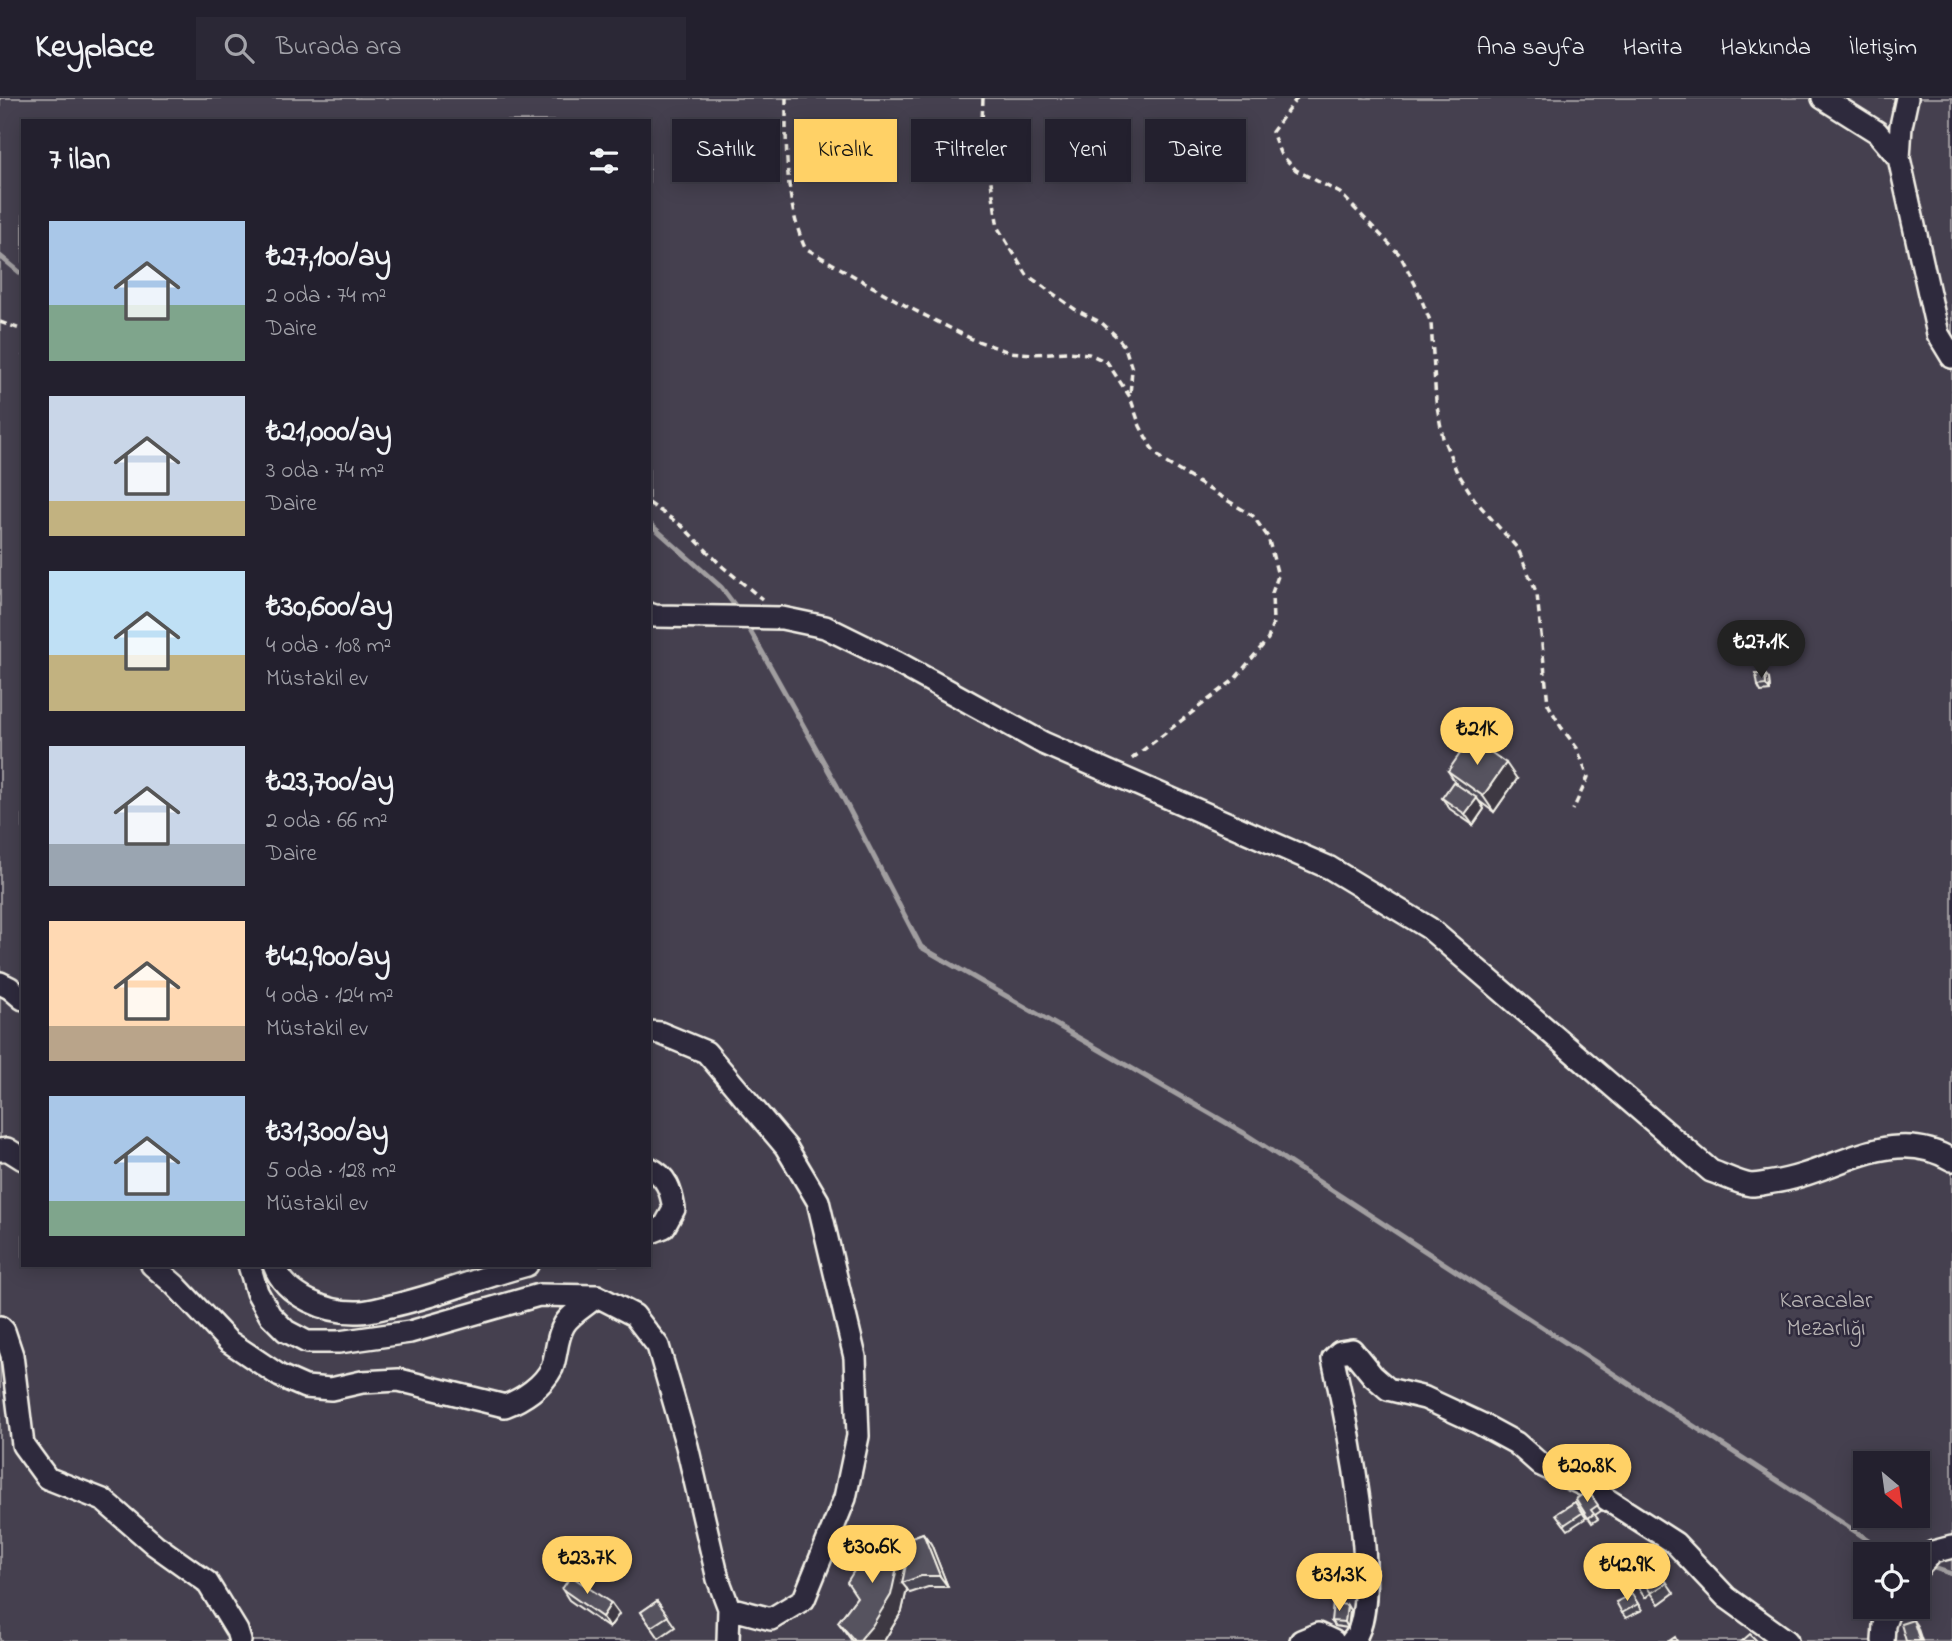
<!DOCTYPE html>
<html lang="tr">
<meta charset="utf-8">
<style>
:root{--surface:#23202e;--page:#2b2836;--text:#f1f3f6;--muted:#a3a3aa;--line:#403e4a;--accent:#ffd166}
body{margin:0;font-family:"Indie Flower",sans-serif;background:var(--page);color:var(--text);height:100vh;display:flex;flex-direction:column;font-size:26px;white-space:nowrap}
*{box-sizing:border-box;margin:0}
p{font-size:23px;color:var(--muted)}
.icon{flex:none;width:38px;height:38px;fill:none;stroke:currentColor;stroke-width:2;stroke-linecap:round;stroke-linejoin:round}
.map{position:relative;flex:1;overflow:hidden}
.sheet{position:absolute;left:21px;top:21px;width:630px;height:1148px;display:flex;flex-direction:column;background:var(--surface);border-radius:0px;box-shadow:0 4px 18px #0003,0 0 0 2px var(--line)}
.sheet>*{flex:none}
.hud{position:absolute;left:672px;top:21px;width:665px;height:63px;display:flex;gap:14px}
.needle{width:46px;rotate:151deg}
.fabs{position:absolute;left:1853px;top:1353px;display:grid;gap:14px}
.fabs a{display:grid;place-items:center;width:77px;height:77px;border-radius:0px;background:var(--surface);box-shadow:0 4px 18px #0003,0 0 0 2px var(--line);font-size:35px}
.price{position:absolute;translate:-50% -60px;padding:0 16px;border-radius:24px;background:var(--accent);color:#111;font-size:23px;line-height:46px;filter:drop-shadow(0 2px 4px #0008)}
.price::after{content:'';position:absolute;left:50%;top:42px;width:21px;height:16px;margin-left:-10px;background:inherit;clip-path:polygon(0 0,100% 0,50% 100%)}
.price.on{background:#222;color:#fff}
ul{padding:0;list-style:none}
li{display:flex;align-items:center;gap:21px;height:175px;padding:0 28px}
li span{display:grid;place-items:center;flex:none;width:196px;height:140px;border-radius:0px;color:#555}
li>.icon{margin-inline-start:auto}
span .icon{width:84px;height:84px;fill:#fffc;stroke-width:1}
li b{font-size:30px}
h2{display:flex;justify-content:space-between;align-items:center;height:84px;padding:0 28px;font-size:30px}
.tag{padding:0 24px;border-radius:0px;background:var(--surface);box-shadow:0 4px 18px #0003,0 0 0 2px var(--line);font-size:24px;line-height:63px}
.tag.on{background:var(--accent);color:#111}
header{display:flex;align-items:center;gap:42px;box-sizing:border-box;height:98px;padding:0 35px;background:var(--surface);border-bottom:2px solid var(--line)}
header strong{font-size:33px}
nav{display:flex;gap:38px;margin-inline-start:auto;font-size:24px}
.search{width:490px;height:63px;background:var(--page);display:flex;align-items:center;gap:18px;box-sizing:border-box;padding:0 24px;border-radius:0px;color:var(--muted);font-size:26px}
.map>svg:first-child{display:block}
</style>
<header>
<strong>Keyplace</strong>
<div class="search"><svg class="icon" aria-label="search" viewBox="0 0 24 24"><circle cx="10" cy="10" r="6"/><path d="M15 15l6 6"/></svg>Burada ara</div>
<nav><a>Ana sayfa</a><a>Harita</a><a>Hakkında</a><a>İletişim</a></nav>
</header>
<div class="map">
<svg width="1952" height="1543" viewBox="0 0 1952 1543">
<rect width="100%" height="100%" fill="#2f2a3d"/>
<filter id="ink" filterUnits="userSpaceOnUse"><feTurbulence type="fractalNoise" baseFrequency=".0143" numOctaves="2"/><feDisplacementMap in="SourceGraphic" scale="14" xChannelSelector="R" yChannelSelector="G"/><feConvolveMatrix kernelMatrix="1 2 1 2 8 2 1 2 1" color-interpolation-filters="sRGB"/></filter>
<g filter="url(#ink)">
<path fill="#454050" stroke="#9c989c" stroke-width="2" fill-rule="evenodd" d="M0,0h1952v1543h-1952zM23,23h626v1144h-626zM1866,1365h52v53h-52zM1866,1456h52v52h-52z"/>
<g fill="none" stroke-linecap="round" stroke-linejoin="round">
<path stroke="#a19ea0" stroke-width="5" d="M0,158l23,19
M649,425l72,64 18,24
M746,525l90,161 85,163 323,186 646,421
M1928,1468l24,8"/>
<g stroke="#f4f1e8" stroke-width="26">
<path id="minor" d="M1823,0l54,34 22,26 39,176 14,23
M1899,60l2,-32 6,-28
M649,516l6,2 127,2 43,9 73,36 145,80 287,125 99,60 282,243c12,4 27,12 40,14 7,0 15,-2 22,-3 60,-8 118,-59 179,-22
M0,885l10,5 13,11
M0,1052l7,-1 16,10
M649,1070c18,8 22,23 25,41l-10,18 -15,6
M152,1167l23,20 53,56 52,35 25,11 26,2 31,-7 37,-2 106,26c18,-7 38,-20 47,-38 5,-13 4,-30 12,-43 6,-11 23,-20 33,-29
M249,1167l8,27 13,23 16,16 21,11h32l71,-10 129,-37 58,1 37,19 24,31 29,100 31,133 11,29 42,11 33,-20 41,-101 13,-62 -3,-79 -37,-156 -32,-54 -80,-95 -46,-19 -11,-1
M274,1167c12,32 53,48 85,47 11,0 22,-4 32,-6 47,-10 90,-29 136,-41
M0,1229l4,4 8,24 11,90 24,33 56,22 52,45 52,37 30,49 3,10
M1918,1470l15,-16 19,-5
M728,1543l1,-33
M1301,1543l17,-7 15,7
M1352,1543c35,-33 -8,-234 -19,-282l7,-7 12,-2 21,26 15,13 37,9 56,26 35,19 25,22 45,21 89,57 51,54 61,44
M1883,1543l1,-16 7,-19"/>
</g>
<path stroke="#f4f1e8" stroke-width="3.5" stroke-dasharray="7 5" stroke-linecap="butt" d="M786,0c0,50 -1,104 19,150l103,59 64,32 37,13 24,2 35,-2 21,2 18,8 23,35 10,29 11,21 12,14 90,55 15,21 10,39 -6,17 1,30 -5,16 -34,41 -105,81
M983,0l-1,25 16,105 29,47 49,35 26,13 15,14 8,10 7,22 -2,26
M1297,0l-25,34 8,21 16,17 44,23 60,62 15,29 16,39 5,78 7,37 13,32 19,30 43,49 19,45 11,110 13,23 16,21 11,29 -15,33
M0,224l23,8
M649,405l33,23 41,41 39,32"/>
<use href="#minor" stroke="#2f2a3d" stroke-width="21"/>
</g>
<path fill="#4a4752" stroke="#f4f1e8" stroke-width="2" d="M1765,576l4,5 1,12 -9,1 -3,-6z
M1448,673l69,8 -23,33 -15,-11 5,8 -11,16 -23,-16 -8,-11 15,-13z
M1588,1393l13,20 -6,4 3,4 -6,4 -16,-24z
M1575,1404l11,16 -18,12 -12,-16z
M923,1435l8,11 17,43h-20l-18,6 -3,-4 -5,22 -18,30h-32l-14,-19 19,-25 12,-30 35,-27z
M1648,1457l26,38 -15,11 -8,-11 -6,5 -19,-28z
M562,1491l49,14 8,11 -10,14 -40,-28z
M1632,1496l10,16 -16,8 -4,-5z
M657,1503l18,26 -16,11 -18,-26z
M1350,1512l-2,18 -13,-2 -4,-5z"/>
<path fill="#3c3942" stroke="#f4f1e8" stroke-width="2" d="M1765,576l4,5 1,12 -4,-6z
M1506,665l11,16 -23,33 -11,-16z
M1477,700l7,11 -11,16 -8,-11z
M896,1430l11,16 4,26 -9,13 5,6 -5,22 -18,30h-25z
M923,1435l8,11 17,43 -8,-11z
M611,1505l8,11 -10,14 -7,-11z
M1347,1507l3,5 -2,18 -3,-6z
M1913,1522l4,6 5,15h-2z"/>
<path fill="#56525f" stroke="#f4f1e8" stroke-width="2" d="M1756,576h9l1,11 -8,1z
M1471,640l35,25 -23,33 -35,-25z
M1453,684l24,16 -12,16 -23,-16z
M1588,1393l10,14 -7,5 3,4 -6,4 -12,-19z
M1575,1404l7,11 -18,12 -8,-11z
M896,1430l4,26 -9,41 -19,31 -13,15h-4l-17,-19 19,-25 -10,-15 10,-16 12,1 3,-14 -2,-17z
M923,1435l17,43h-19l-19,7 5,-23 -3,-20z
M1648,1457l19,28 -16,10 -7,-10 -7,4 -11,-17z
M571,1478l40,27 -9,14 -40,-28z
M1632,1496l6,10 -16,9 -6,-11z
M657,1503l11,15 -17,11 -10,-15z
M1333,1505l14,2 -2,17 -14,-1z
M1913,1522l7,21h-14l-5,-17z
M1750,1536l7,7h-15z
M1675,1539l2,4h-8z"/>
</g>
<g text-anchor="middle" dominant-baseline="central" stroke-width="5" stroke-linejoin="round" paint-order="stroke">
<g font-size="24" fill="#b7b3b3" stroke="#2f2a3d">
<text x="1826" y="1203">Karacalar<tspan x="1826" dy="28">Mezarlığı</tspan></text>
</g>
</g>
</svg>
<div class="fabs">
<a><svg class="needle" viewBox="-14 -14 28 28"><path d="M0-13l5 13h-10z" fill="#e53935"/><path d="M0 13l5-13h-10z" fill="#a3a3aa"/></svg></a>
<a><svg class="icon" aria-label="locate" viewBox="0 0 24 24"><circle cx="12" cy="12" r="6"/><path d="M12 2v4M12 18v4M2 12h4M18 12h4"/></svg></a>
</div>
<b class="price on" style="left:1761px;top:582px">₺27.1K</b>
<b class="price" style="left:1477px;top:669px">₺21K</b>
<b class="price" style="left:1587px;top:1406px">₺20.8K</b>
<b class="price" style="left:872px;top:1487px">₺30.6K</b>
<b class="price" style="left:587px;top:1498px">₺23.7K</b>
<b class="price" style="left:1627px;top:1505px">₺42.9K</b>
<b class="price" style="left:1339px;top:1515px">₺31.3K</b>
<div class="hud">
<a class="tag">Satılık</a>
<a class="tag on">Kiralık</a>
<a class="tag">Filtreler</a>
<a class="tag">Yeni</a>
<a class="tag">Daire</a>
</div>
<section class="sheet">
<h2>7 ilan<svg class="icon" aria-label="filters" viewBox="0 0 24 24"><path d="M4 7h16M4 17h16"/><circle cx="9" cy="7" r="2"/><circle cx="15" cy="17" r="2"/></svg></h2>
<ul>
<li><span style="background:linear-gradient(#a9c7e8 60%,#7fa58c 0)"><svg class="icon" aria-label="home" viewBox="0 0 24 24"><path d="M3 11l9-7 9 7M6 9v11h12V9"/></svg></span><div><b>₺27,100/ay</b><p>2 oda · 74 m²</p><p>Daire</p></div></li>
<li><span style="background:linear-gradient(#c9d6e8 75%,#c2b280 0)"><svg class="icon" aria-label="home" viewBox="0 0 24 24"><path d="M3 11l9-7 9 7M6 9v11h12V9"/></svg></span><div><b>₺21,000/ay</b><p>3 oda · 74 m²</p><p>Daire</p></div></li>
<li><span style="background:linear-gradient(#bfe0f5 60%,#c2b280 0)"><svg class="icon" aria-label="home" viewBox="0 0 24 24"><path d="M3 11l9-7 9 7M6 9v11h12V9"/></svg></span><div><b>₺30,600/ay</b><p>4 oda · 108 m²</p><p>Müstakil ev</p></div></li>
<li><span style="background:linear-gradient(#c9d6e8 70%,#9aa5b1 0)"><svg class="icon" aria-label="home" viewBox="0 0 24 24"><path d="M3 11l9-7 9 7M6 9v11h12V9"/></svg></span><div><b>₺23,700/ay</b><p>2 oda · 66 m²</p><p>Daire</p></div></li>
<li><span style="background:linear-gradient(#ffd9b3 75%,#b9a48a 0)"><svg class="icon" aria-label="home" viewBox="0 0 24 24"><path d="M3 11l9-7 9 7M6 9v11h12V9"/></svg></span><div><b>₺42,900/ay</b><p>4 oda · 124 m²</p><p>Müstakil ev</p></div></li>
<li><span style="background:linear-gradient(#a9c7e8 75%,#7fa58c 0)"><svg class="icon" aria-label="home" viewBox="0 0 24 24"><path d="M3 11l9-7 9 7M6 9v11h12V9"/></svg></span><div><b>₺31,300/ay</b><p>5 oda · 128 m²</p><p>Müstakil ev</p></div></li>
</ul>
</section>
</div>
